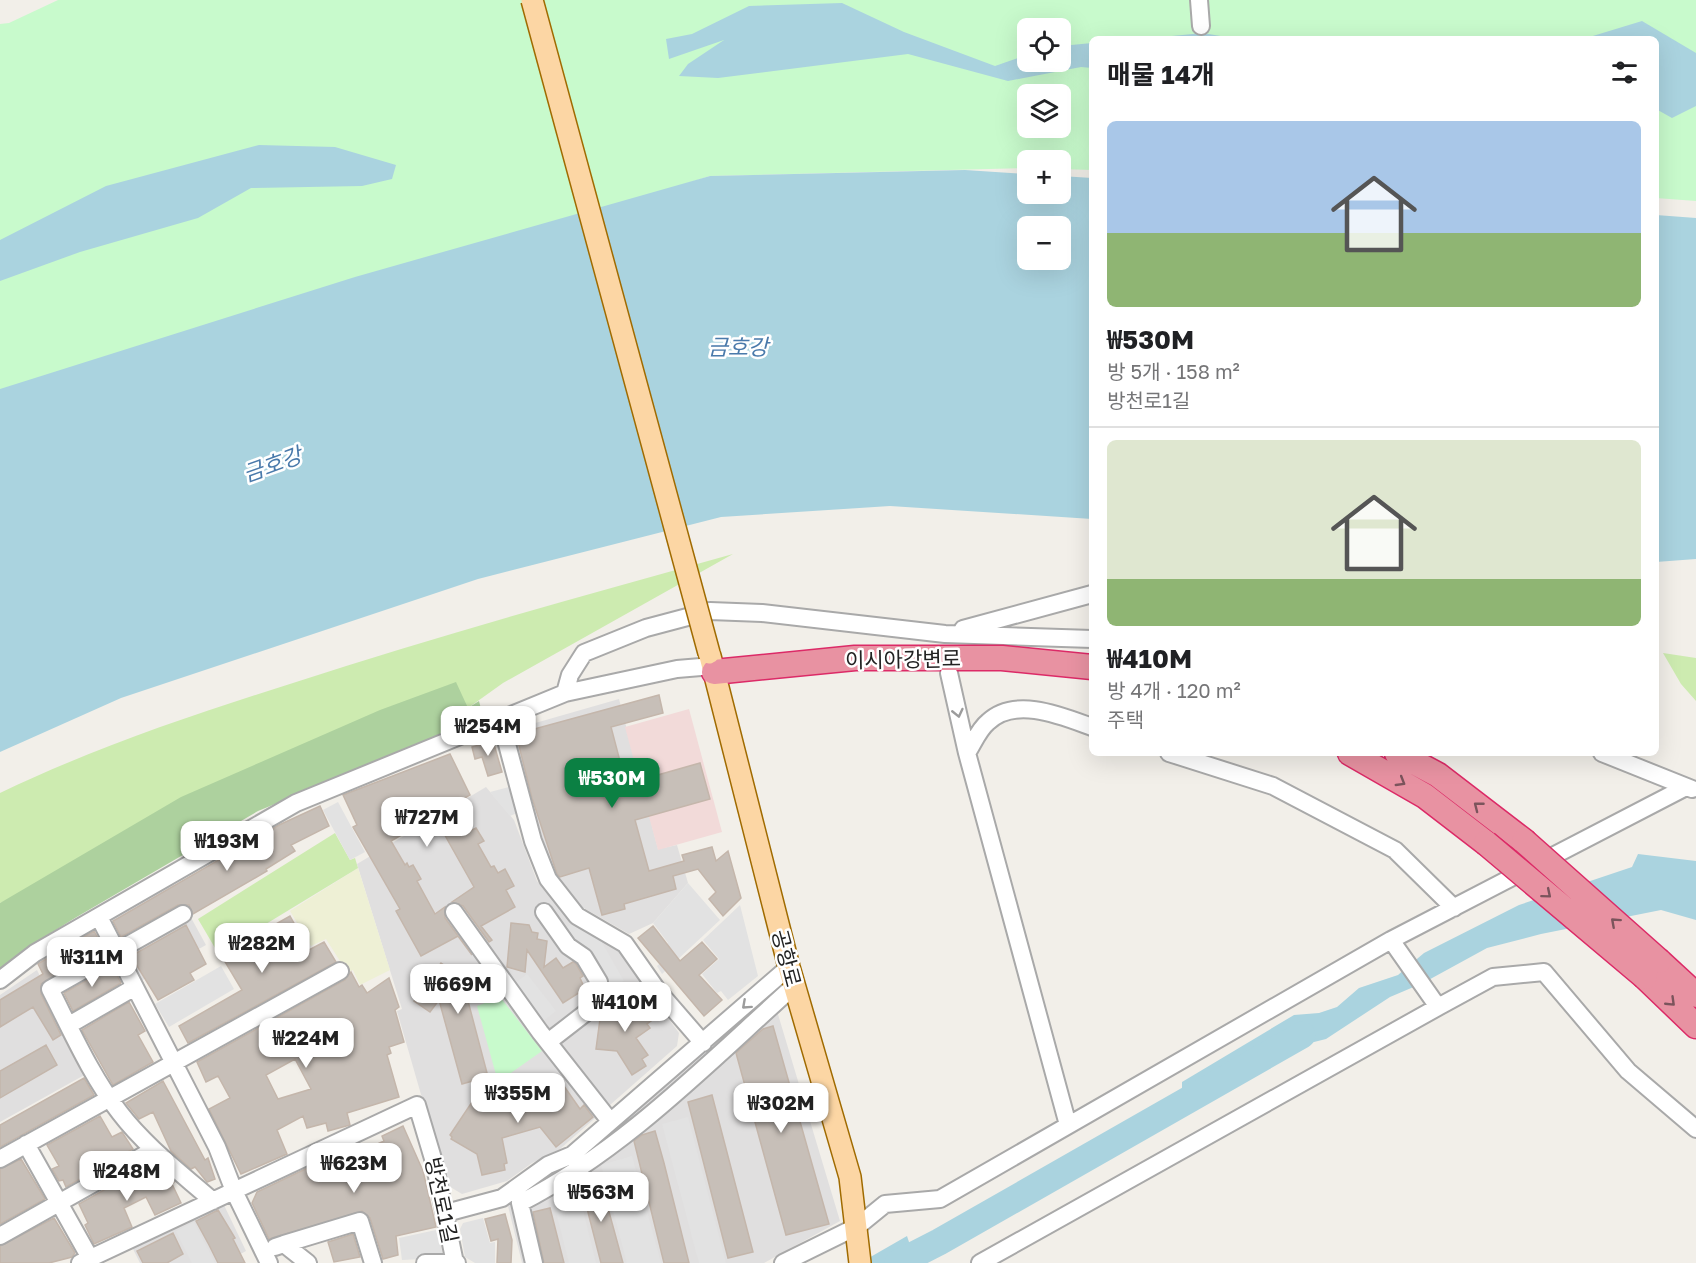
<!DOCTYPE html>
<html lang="ko">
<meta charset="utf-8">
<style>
:root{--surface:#fff;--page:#f6f6f6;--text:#202124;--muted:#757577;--line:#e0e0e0;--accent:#0b8043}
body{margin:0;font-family:"Golos Text","Noto Sans KR",sans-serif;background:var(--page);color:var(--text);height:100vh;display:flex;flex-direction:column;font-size:22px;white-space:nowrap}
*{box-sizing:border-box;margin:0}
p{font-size:20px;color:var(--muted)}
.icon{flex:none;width:33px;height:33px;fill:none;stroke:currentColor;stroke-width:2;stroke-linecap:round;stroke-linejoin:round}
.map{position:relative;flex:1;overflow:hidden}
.sheet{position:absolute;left:1089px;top:36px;width:570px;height:720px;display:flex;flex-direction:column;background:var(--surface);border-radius:9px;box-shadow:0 6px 24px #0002}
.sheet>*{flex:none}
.buttons{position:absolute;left:1017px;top:18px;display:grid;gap:12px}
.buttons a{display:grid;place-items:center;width:54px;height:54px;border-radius:9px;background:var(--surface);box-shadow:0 6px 24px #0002;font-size:30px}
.price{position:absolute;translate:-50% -51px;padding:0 14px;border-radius:12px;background:#fff;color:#222;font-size:20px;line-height:39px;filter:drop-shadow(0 2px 3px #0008)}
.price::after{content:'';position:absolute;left:50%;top:36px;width:18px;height:14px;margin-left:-9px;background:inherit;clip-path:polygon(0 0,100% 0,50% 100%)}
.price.on{background:var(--accent);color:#fff}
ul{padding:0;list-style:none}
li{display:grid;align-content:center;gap:12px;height:318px;padding:0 18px}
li+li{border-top:2px solid var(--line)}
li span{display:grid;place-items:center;height:186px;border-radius:9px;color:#555}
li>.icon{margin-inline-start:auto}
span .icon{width:108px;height:108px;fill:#fffc;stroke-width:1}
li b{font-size:26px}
h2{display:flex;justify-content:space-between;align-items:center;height:72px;padding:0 18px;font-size:26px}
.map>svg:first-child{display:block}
</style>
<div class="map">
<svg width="1696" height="1263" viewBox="0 0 1696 1263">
<rect width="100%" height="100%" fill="#f2efe9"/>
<path fill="#e0dfdf" d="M619,699l39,150 19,-4 11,38 -35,40 -24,11 -49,-28 -27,-32 -42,-144z
M486,787l28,33 23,61 35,43 46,26 61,83 -2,13 -117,103 -28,14 -25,18 -45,13 -15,-9 -50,-174 5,-2 -45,-145z
M172,883l34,62 -67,37 -33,-63z
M37,970l51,103 -88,49v-127z
M771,991l69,230 -76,42h-242l-14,-57 37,-30 15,-1z
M223,1203l23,48 -22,12h-84l-8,-16z"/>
<path fill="#f2dad9" d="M689,709l33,123 -64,18 -33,-123z"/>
<path fill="#eef0d5" d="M358,868l32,102 -30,15 -7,-15 -6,2 -21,-33 -15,7 -21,-35z"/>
<path fill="#cdebb0" d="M733,554l-230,129 -35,25 -468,195v-110c96,-46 192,-78 293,-110 145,-47 292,-88 440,-129z
M1663,653l33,5v43l-15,-17z
M335,833l15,27 5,-2 3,10 -140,85 -20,-34z"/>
<path fill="#add19e" d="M456,682l12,26 11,-7 2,8 12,-3 1,8 -236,97 -183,107 -42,26 -33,27v-68l181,-106 199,-87z"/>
<path fill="#c8facc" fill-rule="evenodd" d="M58,0h1638v201l-40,-3v-159h-564v131l-31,-1 -1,-9h-32l-1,8 -317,8 -710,222v-374l9,-1zM1028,28h32v34h-32zM1028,94h32v34h-32z
M500,997l42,54 -44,31 -21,-76z"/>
<path fill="#e2e2e2" d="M509,787l8,26 -7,3 -20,-24z
M338,802l27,50 -15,8 -27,-50z
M688,883l32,37 -58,54 -5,-8 11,-10 -5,-9 5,-4 -15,-20z
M740,905l18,71 -30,24 -7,-9 -4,2 -15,-19 17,-15 -16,-19z
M572,924l29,17 23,40 -25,15 -24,-38 -5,3 -17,-25z
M221,966l13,23 -65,38 -14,-23z
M527,974l29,37 -22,17 -29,-37z
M688,1117l38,146h-27l-37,-139z
M632,1156l29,107h-34l-26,-98z
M578,1190l18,73h-27l-17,-67z
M483,1218l7,25 5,-1v21h-20l-10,-6 -5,-28 3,-6z
M194,1222l21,41h-23l-16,-32z
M436,1230l7,24 -4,4 -37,2 -3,-22z"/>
<path fill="#aad3df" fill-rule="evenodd" d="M842,3l62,29 91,34 32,-11 1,7h32l1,-16 31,-3v25l-11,-1 -73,14 -100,-27 -190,24 -39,-2 9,-12 36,-24 -55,19 -3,-20 26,-5 57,-28z
M1642,21l54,32v53l-24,12 -16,-9v-70h-73z
M1203,33l35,6h-97z
M259,145l76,2 61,18 -4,14 -30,7 -111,2 -53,30 -118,34 -80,29v-41l106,-54z
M965,170l62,4 1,20h32l1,-18 31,2v341l-202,-13 -169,11 -243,62 -357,119 -121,54v-363l355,-112 355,-101zM1028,226h32v34h-32z
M1656,215l40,3v341l-40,3z
M1638,854l58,7v59l-35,-10 -120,24 -54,14 -64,35 -33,14 -64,42 -56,14 -88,43v-14l112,-67 25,-2 18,-6 22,-19 39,-13 26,-22 95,-48 113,-38z
M907,1236l9,27h-56z"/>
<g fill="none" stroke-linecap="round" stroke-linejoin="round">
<path stroke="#aad3df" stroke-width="27" d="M898,1263l41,-21 363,-207"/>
</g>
<path fill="#c7bfb8" stroke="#c4b6ab" stroke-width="1.5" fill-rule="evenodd" d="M659,695l4,18 -52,14 15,57 74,-21 10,36 -75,21 14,51 35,-10 -2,-6 30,-8 4,14 12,-10 13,47 -18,18 -14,-17 7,-7 -18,-23 -25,7 3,13 -52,15 1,5 -23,6 -13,-47 -29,9 -3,-3 -25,-76 -16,-64z
M493,741l9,31 -14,4 -6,-19 -7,2 -3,-12z
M450,754l20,41 -21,12 12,22 4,-3 3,6 8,-4 8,13 -6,3 13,23 3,-1 4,7 7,-4 9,17 -8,4 9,17 -34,19 11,14 -3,2 -26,-36 -11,-4 22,-15 -40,-71 -43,25 14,24 2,-2 2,4 4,-2 8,14 -4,2 18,33 10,-7v11l27,37 -14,-19 -37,20 -25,-45 4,-2 -47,-82 4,-2 -14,-30z
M320,806l9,20 -38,19 4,6 -29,18 1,2 -74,43 -4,-9h-11l-57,32 -8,-16 166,-96z
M290,916l19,34 15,-8 12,20 -148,81 -9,-17 63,-36 -21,-35z
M511,923l18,2 3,7 6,1 -1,6 10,2 -3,26 12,-9 7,10 10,-6 3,2 7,12 -3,2 5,11 -22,14 -36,-53 -2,22 -18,-5z
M186,925l20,39 -16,9 4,7 -36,20 -27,-44z
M653,926l27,35 22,-19 15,17 -18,16 23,25 -18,16 -66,-78z
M94,931l9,16 -62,37v10l20,41 -8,5 -20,-33 -33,20v-27l43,-26 -5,-10 3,-2z
M441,963l15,10 24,-7 9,25 -8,2 1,4 -14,4 19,72 -5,1 1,4 -21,6 -23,-84 -9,12 -16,-11z
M112,966l9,17 -48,28 -9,-18z
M351,972l8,15 3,-2 5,8 22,-15 10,29 -4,3 9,32 -15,5 2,6 -4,2 12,42 -52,16 3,12 -22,6 -2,-8 -19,5 -4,-12 -26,14 10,24 -46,20 -32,-65 21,-11 -12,-22 -12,6 -9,-20 148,-82zM295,1059l16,30 -33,10 -12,-24z
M129,1002l16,29 -7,4 15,27 -40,23 -31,-55z
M642,1002l13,16 -8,6 3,4 -14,10 12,17 -6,4 4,7 -14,9 -15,-24 -21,-2 6,-45 32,4z
M773,1026l56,198 -43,11 -50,-182 27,-24z
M46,1045l11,20 -57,33v-27z
M84,1078l10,17 -94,52v-22z
M559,1079l21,30 4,-4 9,12 -37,30 -16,-20 -38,11 5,25 -3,1 1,6 -23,5 -5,-21 -26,-15 1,-2 -2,-2 26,-39 23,15 22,-6z
M163,1081l42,79 3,-2 7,21 -8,3 -12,-15 -4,2 -20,-18 -18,-39 -14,7 -13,-16z
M712,1095l41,157 -25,6 -40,-156z
M100,1116l12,21 10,-5 11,17 -67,38 -3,-7 -4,1 -7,-12 7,-3 -12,-21z
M403,1126l20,45 13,56 -40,9 2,19 -15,4 -13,-41 -8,-7 -93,28 -17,-36 5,-11 63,-30 3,7 61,-28 -2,-5z
M655,1131l9,32 25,100h-25l-30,-122 8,-6z
M21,1159l24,40 -45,25v-55z
M154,1164l20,18 -2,2 9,19 -26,12 -9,-18 -22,11 8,19 -38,17 -9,-19 3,-2 -9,-19 64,-36 2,4z
M600,1179l23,84h-22l-20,-78z
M550,1208l14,55h-20l-11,-51z
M218,1210l17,28 -2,1 12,24h-27l-9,-18 -13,-24z
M505,1214l7,26 -1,23h-14l1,-24 -7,2 -6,-22z
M54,1218l21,35 -3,4 -23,6h-49v-17z
M173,1233l10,21 -16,9h-24l-6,-12z
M353,1234l7,23 -26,5 -6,-20z"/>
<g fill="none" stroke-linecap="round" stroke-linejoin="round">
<g stroke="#a9a9a9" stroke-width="20">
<path id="minor" d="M1199,0l2,26
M963,629l129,-35
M949,673l18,80
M565,693l5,-18 14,-22 62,-25 64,-17 52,2 183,21 147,5
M500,718l33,123 15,38 29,37 48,28 33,47 45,52
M1169,753l104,33 122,64 59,58
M1602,753l90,36
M454,912l86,120 70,89
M544,912l24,34 16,11 15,25 -11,29 -40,31
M183,914l-133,75c21,41 41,87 70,124 26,34 61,60 93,88
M99,917l118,230 17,44 35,72
M1391,940l295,-153
M0,980l35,-27 261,-150 269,-110 112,-24 36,-3
M69,1025l66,-38
M1068,1125l-101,-372c6,-9 12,-24 21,-31 27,-26 74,-6 104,5
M26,1144l64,114
M0,1159l340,-188
M446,1213l56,-15 46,-33 24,-10 217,-188
M0,1236l153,-86
M284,1244l76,-23 13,42
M275,1247l9,-3 24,19
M80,1263l337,-158 17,57 21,101
M425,1263h32
M534,1263l-14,-60c104,-53 188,-140 274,-217
M783,1263l75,-37 27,-22 55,-5 451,-259 47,67 55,-30 51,-5 84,99 68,58
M980,1263l458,-256"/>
</g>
<g stroke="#a06b00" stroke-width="24">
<path id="major" d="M710,656l79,311 61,210 10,86"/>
</g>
<g stroke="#dc2a67" stroke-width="27">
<path id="highway" d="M714,672l141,-14h147l90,9
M1350,753l75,43 61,47
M1397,753l41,22 86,66
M1659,961l37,34
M1645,977l51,49"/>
</g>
<use href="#minor" stroke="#fff" stroke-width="16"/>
<use href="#major" stroke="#fcd6a4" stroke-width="21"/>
<use href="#highway" stroke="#e892a2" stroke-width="24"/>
<g stroke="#a06b00" stroke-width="24" stroke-linecap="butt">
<path id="major-bridge" d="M532,0l177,653"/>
</g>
<g stroke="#dc2a67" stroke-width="27" stroke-linecap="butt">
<path id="highway-bridge" d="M1524,841l135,120
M1486,843l159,134"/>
</g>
<use href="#major-bridge" stroke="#fcd6a4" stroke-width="21"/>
<use href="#highway-bridge" stroke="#e892a2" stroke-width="24"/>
</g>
<defs><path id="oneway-chevron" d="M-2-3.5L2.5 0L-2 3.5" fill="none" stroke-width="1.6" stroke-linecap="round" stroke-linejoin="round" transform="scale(1.5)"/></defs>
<g stroke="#9c9c9c">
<use href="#oneway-chevron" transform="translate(958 713) rotate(77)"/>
<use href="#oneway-chevron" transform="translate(746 1005) rotate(138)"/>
</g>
<g stroke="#7b545c">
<use href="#oneway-chevron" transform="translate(1401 782) rotate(31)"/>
<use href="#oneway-chevron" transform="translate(1478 806) rotate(-142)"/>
<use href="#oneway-chevron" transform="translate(1547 894) rotate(40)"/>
<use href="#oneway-chevron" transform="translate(1615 922) rotate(-138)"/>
<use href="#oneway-chevron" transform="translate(1671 1002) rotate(44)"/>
</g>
<g text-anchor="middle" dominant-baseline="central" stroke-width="5" stroke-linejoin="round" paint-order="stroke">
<g font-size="21" fill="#222" stroke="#fff">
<text transform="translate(903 659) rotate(-1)">이시아강변로</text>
<text transform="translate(787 958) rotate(75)">공항로</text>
<text transform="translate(442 1200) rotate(78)">방천로1길</text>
</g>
<g font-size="22" font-style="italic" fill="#4a7aab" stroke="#fff">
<text x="738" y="346">금호강</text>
<text transform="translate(272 464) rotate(-20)">금호강</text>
</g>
</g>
</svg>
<div class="buttons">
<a><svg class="icon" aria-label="locate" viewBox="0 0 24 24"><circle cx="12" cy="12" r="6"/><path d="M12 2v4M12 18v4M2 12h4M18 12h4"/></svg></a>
<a><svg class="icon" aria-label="layers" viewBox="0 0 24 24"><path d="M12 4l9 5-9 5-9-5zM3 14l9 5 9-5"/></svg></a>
<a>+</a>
<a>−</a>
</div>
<b class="price" style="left:488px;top:757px">₩254M</b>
<b class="price on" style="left:612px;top:809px">₩530M</b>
<b class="price" style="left:427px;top:848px">₩727M</b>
<b class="price" style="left:227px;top:872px">₩193M</b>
<b class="price" style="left:262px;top:974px">₩282M</b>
<b class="price" style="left:92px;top:988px">₩311M</b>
<b class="price" style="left:458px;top:1015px">₩669M</b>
<b class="price" style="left:625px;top:1033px">₩410M</b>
<b class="price" style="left:306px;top:1069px">₩224M</b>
<b class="price" style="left:518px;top:1124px">₩355M</b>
<b class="price" style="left:781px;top:1134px">₩302M</b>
<b class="price" style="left:354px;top:1194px">₩623M</b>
<b class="price" style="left:127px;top:1202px">₩248M</b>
<b class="price" style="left:601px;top:1223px">₩563M</b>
<section class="sheet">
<h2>매물 14개<svg class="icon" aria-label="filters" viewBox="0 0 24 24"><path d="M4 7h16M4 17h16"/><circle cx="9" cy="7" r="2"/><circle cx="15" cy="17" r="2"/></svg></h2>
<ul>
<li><span style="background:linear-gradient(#a9c7e8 60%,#8fb573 0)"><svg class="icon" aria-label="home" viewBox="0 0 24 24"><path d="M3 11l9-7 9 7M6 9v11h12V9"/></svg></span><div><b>₩530M</b><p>방 5개 · 158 m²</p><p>방천로1길</p></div></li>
<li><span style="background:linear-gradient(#dfe7d0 75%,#8fb573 0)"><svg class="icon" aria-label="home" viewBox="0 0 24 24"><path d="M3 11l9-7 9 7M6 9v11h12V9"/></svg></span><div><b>₩410M</b><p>방 4개 · 120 m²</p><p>주택</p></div></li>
</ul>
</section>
</div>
